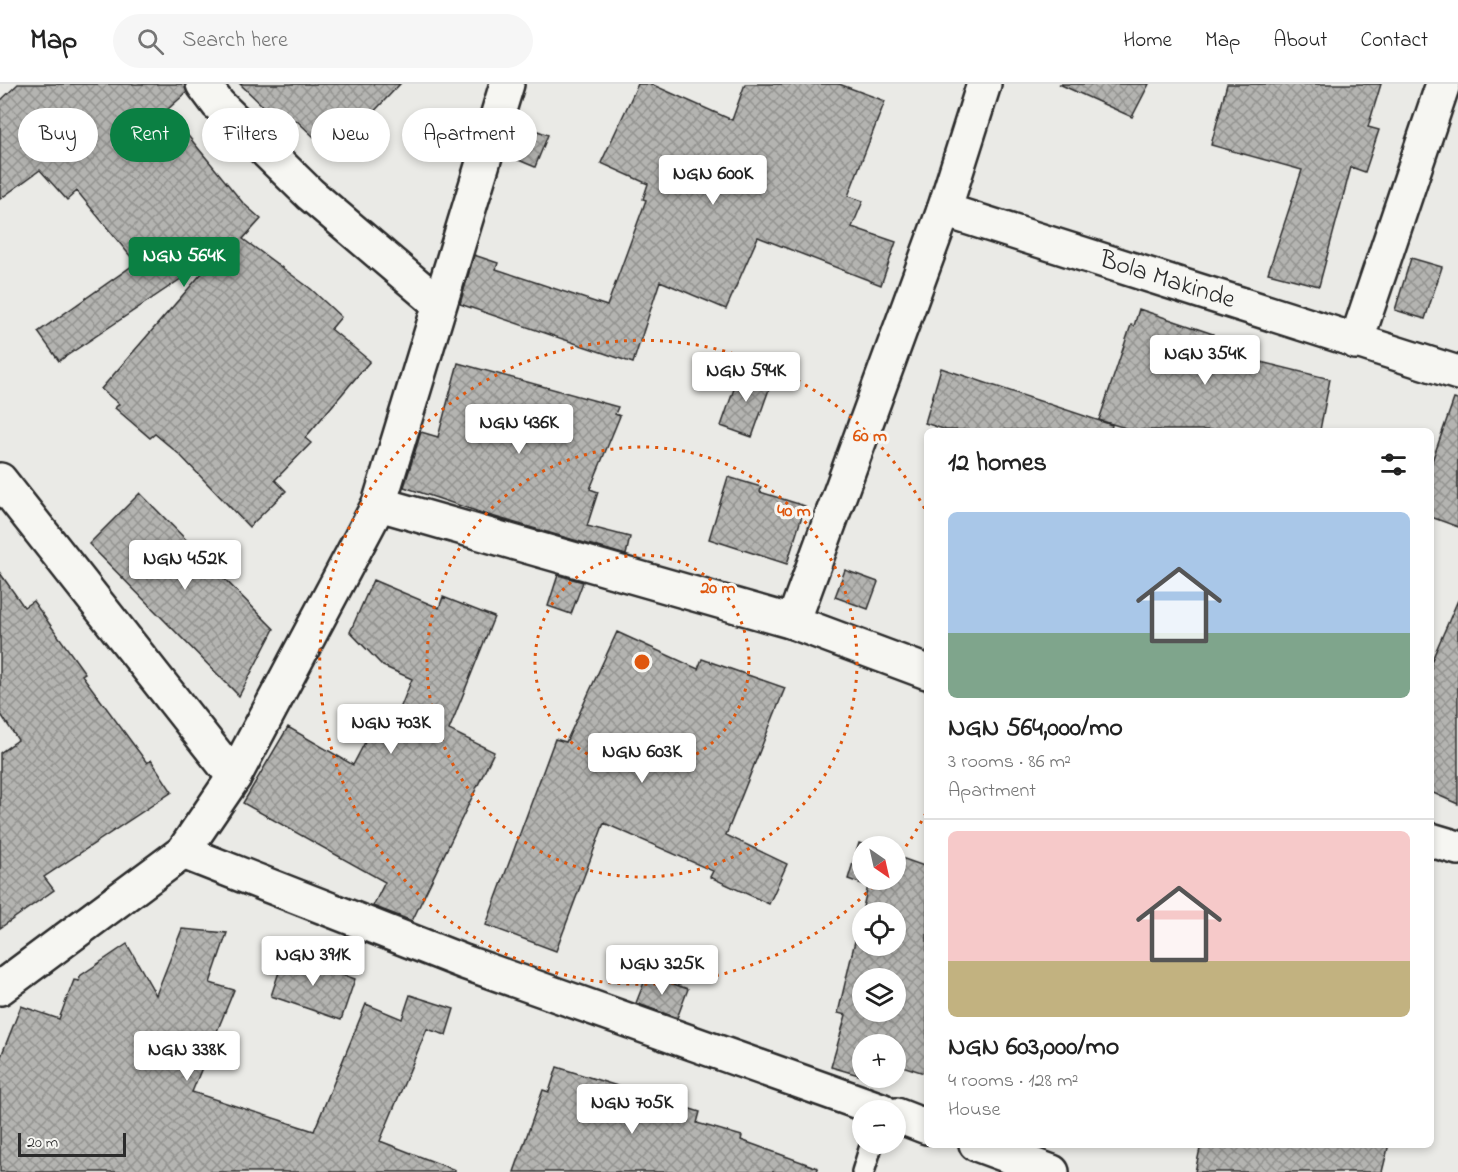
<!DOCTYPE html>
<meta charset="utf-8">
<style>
:root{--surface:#fff;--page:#f6f6f6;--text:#222;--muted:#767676;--line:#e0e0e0;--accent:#0b8043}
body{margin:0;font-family:"Indie Flower",sans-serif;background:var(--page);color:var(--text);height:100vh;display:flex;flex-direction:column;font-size:22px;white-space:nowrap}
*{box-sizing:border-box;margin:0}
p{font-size:20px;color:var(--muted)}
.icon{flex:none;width:33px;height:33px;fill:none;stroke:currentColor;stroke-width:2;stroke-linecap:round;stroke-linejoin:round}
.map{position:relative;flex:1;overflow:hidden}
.side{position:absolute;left:924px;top:344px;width:510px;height:720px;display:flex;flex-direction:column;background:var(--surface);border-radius:9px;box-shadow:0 3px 9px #0003}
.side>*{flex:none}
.top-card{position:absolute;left:18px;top:24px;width:570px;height:54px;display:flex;gap:12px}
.needle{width:39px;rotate:146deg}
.fabs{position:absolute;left:852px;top:752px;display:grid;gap:12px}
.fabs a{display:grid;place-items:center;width:54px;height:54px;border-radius:50%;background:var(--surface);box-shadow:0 3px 9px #0003;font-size:30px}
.scale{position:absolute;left:18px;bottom:15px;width:108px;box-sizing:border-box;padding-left:6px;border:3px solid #2b2b2b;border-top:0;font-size:16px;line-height:21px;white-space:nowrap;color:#2b2b2b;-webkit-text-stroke:4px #f6f6f2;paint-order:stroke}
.price{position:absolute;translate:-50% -51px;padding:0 14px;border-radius:6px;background:#fff;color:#222;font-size:20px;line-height:39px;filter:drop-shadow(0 2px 3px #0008)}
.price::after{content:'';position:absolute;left:50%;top:36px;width:18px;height:14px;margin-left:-9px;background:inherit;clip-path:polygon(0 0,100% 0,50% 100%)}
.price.current{background:var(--accent);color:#fff}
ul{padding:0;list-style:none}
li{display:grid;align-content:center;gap:12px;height:318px;padding:0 24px}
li+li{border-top:2px solid var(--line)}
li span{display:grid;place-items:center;height:186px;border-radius:9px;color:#555}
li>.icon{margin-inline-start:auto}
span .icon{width:108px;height:108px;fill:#fffc;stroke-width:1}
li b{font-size:26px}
h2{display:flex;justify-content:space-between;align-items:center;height:72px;padding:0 24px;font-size:26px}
.tag{padding:0 21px;border-radius:27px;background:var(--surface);box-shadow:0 3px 9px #0003;font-size:21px;line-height:54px}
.tag.current{background:var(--accent);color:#fff}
header{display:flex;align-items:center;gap:36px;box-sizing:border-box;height:84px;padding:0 30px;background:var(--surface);border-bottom:2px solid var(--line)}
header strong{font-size:28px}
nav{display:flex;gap:33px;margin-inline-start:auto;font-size:21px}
.search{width:420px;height:54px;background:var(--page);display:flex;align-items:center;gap:15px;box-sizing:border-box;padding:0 21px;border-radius:33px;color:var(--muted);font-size:22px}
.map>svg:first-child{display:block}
</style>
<header>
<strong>Map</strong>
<div class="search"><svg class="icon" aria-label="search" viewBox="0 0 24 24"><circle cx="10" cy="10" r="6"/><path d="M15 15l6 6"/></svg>Search here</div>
<nav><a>Home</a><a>Map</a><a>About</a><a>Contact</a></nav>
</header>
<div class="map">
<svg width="1458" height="1088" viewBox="0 0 1458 1088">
<defs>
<pattern id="building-cross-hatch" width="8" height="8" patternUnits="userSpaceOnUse" patternTransform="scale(1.5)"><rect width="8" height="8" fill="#b4b4b1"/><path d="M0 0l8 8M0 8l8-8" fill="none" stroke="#939390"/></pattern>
</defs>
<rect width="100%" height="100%" fill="#eaeae6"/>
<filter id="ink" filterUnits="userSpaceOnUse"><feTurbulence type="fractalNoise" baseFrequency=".0167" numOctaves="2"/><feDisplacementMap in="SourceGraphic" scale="12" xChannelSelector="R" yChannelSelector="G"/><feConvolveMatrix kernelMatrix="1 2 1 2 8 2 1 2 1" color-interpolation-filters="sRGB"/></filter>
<g filter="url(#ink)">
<path fill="url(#building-cross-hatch)" stroke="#2b2b2b" stroke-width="1.5" fill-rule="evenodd" d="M18,0h167l2,8 -20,18 76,93 18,16 -18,20 68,50 30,28 -10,12 39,32 -65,77 6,5 -36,37 11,11 -37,36 -69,-72 -25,-21 -5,4 -35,-30 4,-4 -18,-15 108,-124 -3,-3 -147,99 -21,-29 98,-69 -59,-72 -10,9 -27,-30 -40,29v-98z
M240,0h160l-67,71 -37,-35 -9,9z
M638,0h13l81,36 13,-36h94l46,17 -37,95 15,5 -11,26 44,15 -15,43 -123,-48 -32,72 -66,-28 -27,82 -173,-59 14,-49 24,8 -2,6 111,37 39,-106 -3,-1 5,-15 -47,-21z
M1059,0h90l-17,33z
M1227,0h154l-13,43 11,3 -14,42 -14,-5 -32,119 -51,-13 34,-103 -91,-25z
M520,40l28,11 -13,32 -28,-12z
M1411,174l31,9 -17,52 -30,-9z
M1139,225l74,25 -5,15 122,30 -10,51h-188l-33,-10 32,-95 3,1z
M458,279l160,44 -3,7 5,2 -30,73 8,3 -11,34 43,11 -4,18 -138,-40 -84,-28 17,-55 17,5z
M941,284l171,57 -1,5h-165l-21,-7z
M741,285l31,12 -20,56 -31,-11z
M1454,315l4,1v127l-27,-10v-53z
M728,393l33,10 -1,5 45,14 -18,58 -78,-25z
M140,409l134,136 -35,67 -150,-152z
M845,486l33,12 -10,27 -33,-12z
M0,489l24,34 9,-6 52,72 -3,2 65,88 4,-3 21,32 -128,85 10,13 -54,38v-175l18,-13 -18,-27z
M558,491l25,7 -12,32 -23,-8z
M373,496l66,28 4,-11 51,20 -45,113 45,22 -82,169 -39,-15 12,-24 -142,-79 45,-76 65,38 20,-38 16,9 23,-57 -29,-13 -33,-34z
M1458,516v204l-27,-12v-130z
M617,548l81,37 4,-10 83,29 -59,147 61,29 -18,40 -59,-27 3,-6 -109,-48 -48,128 -70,-26 69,-186 11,3z
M859,759l9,3h-6v33h34v-23l31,11v207l-31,-10v-20h-34v32l-31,-9 15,-52 -8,-2 30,-127 -20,-7zM862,828h34v33h-34zM862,894h34v33h-34z
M182,845l45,4 -17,50 24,7 -42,102 122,39 52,-127 36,15 8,-24 44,14 -8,26 -19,-6 -47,112 75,29v2h-455v-113l21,-53 38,13 15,-39 5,1 1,-5 47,-32 29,51z
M285,870l70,25 -14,41 -70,-24z
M647,891l41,14 -11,29 -41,-15z
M557,983l143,45 -3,11 45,13 -1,4 77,28 -1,4h-303l29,-82 6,2z
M1201,1060h188l-7,28h-187z"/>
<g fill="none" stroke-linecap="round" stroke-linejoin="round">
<g stroke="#2b2b2b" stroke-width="26">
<path id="lane" d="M863,1088l9,-29"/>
</g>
<g stroke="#2b2b2b" stroke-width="38">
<g id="street">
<path d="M203,0l15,20 92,90 129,110"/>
<path id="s1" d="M944,126l514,163"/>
<path d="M1356,258l87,-258"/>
<path d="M0,396l234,297"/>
<path d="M379,420l414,118 134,50"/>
<path d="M793,538l151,-412 40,-126"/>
<path d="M1431,756l27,8"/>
<path d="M183,768l281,110 417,148"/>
<path d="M0,904l183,-136 51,-75 145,-273 128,-420"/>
<path d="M896,1031l31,12"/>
<path d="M976,1060l76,28"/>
</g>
</g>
<use href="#lane" stroke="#f6f6f2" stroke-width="21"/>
<use href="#street" stroke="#f6f6f2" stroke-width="33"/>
</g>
</g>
<g fill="none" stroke="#df570e" stroke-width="3" stroke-dasharray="3 6">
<circle cx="642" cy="578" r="107"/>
<circle cx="642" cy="578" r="215"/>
<path d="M926 729A322 322 0 0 1 896 776M879 796A322 322 0 1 1 926 427"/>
</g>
<g text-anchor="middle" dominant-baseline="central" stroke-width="6" stroke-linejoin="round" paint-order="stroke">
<g font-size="26" fill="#2b2b2b" stroke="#f6f6f2">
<text stroke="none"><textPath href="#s1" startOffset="234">Bola Makinde</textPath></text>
</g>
</g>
<circle cx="642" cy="578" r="9" fill="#df570e" stroke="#f6f6f2" stroke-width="3"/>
<g font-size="18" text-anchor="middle" font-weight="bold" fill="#df570e" stroke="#f6f6f2" stroke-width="6" stroke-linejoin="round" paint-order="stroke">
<text x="870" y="357">60 m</text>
<text x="794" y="432">40 m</text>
<text x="718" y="509">20 m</text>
</g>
</svg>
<div class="fabs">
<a><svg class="needle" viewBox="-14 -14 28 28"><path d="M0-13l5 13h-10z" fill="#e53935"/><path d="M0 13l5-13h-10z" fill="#767676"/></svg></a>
<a><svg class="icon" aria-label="locate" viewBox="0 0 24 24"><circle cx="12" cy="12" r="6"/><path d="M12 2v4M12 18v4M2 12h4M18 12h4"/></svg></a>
<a><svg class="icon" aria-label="layers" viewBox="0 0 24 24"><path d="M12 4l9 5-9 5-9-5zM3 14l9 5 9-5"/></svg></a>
<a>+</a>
<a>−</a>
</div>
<div class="scale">20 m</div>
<b class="price" style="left:713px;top:122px">NGN 600K</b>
<b class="price current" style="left:184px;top:204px">NGN 564K</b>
<b class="price" style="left:1205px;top:302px">NGN 354K</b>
<b class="price" style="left:746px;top:319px">NGN 594K</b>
<b class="price" style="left:519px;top:371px">NGN 436K</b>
<b class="price" style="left:185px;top:507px">NGN 452K</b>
<b class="price" style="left:391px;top:671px">NGN 703K</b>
<b class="price" style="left:642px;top:700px">NGN 603K</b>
<b class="price" style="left:313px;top:903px">NGN 391K</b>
<b class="price" style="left:662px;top:912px">NGN 325K</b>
<b class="price" style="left:187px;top:998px">NGN 338K</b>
<b class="price" style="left:632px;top:1051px">NGN 705K</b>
<div class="top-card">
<a class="tag">Buy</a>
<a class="tag current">Rent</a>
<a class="tag">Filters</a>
<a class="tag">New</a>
<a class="tag">Apartment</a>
</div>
<section class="side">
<h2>12 homes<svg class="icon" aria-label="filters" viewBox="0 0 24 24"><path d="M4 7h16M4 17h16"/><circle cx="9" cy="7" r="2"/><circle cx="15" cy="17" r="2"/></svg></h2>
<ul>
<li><span style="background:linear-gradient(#a9c7e8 65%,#7fa58c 0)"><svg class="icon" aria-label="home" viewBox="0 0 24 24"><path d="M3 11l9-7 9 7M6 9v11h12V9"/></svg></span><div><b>NGN 564,000/mo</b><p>3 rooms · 86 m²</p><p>Apartment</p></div></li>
<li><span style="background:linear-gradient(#f6c9c9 70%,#c2b280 0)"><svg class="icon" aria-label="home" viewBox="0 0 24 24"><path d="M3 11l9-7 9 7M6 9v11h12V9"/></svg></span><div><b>NGN 603,000/mo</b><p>4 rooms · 128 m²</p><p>House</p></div></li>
</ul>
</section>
</div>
